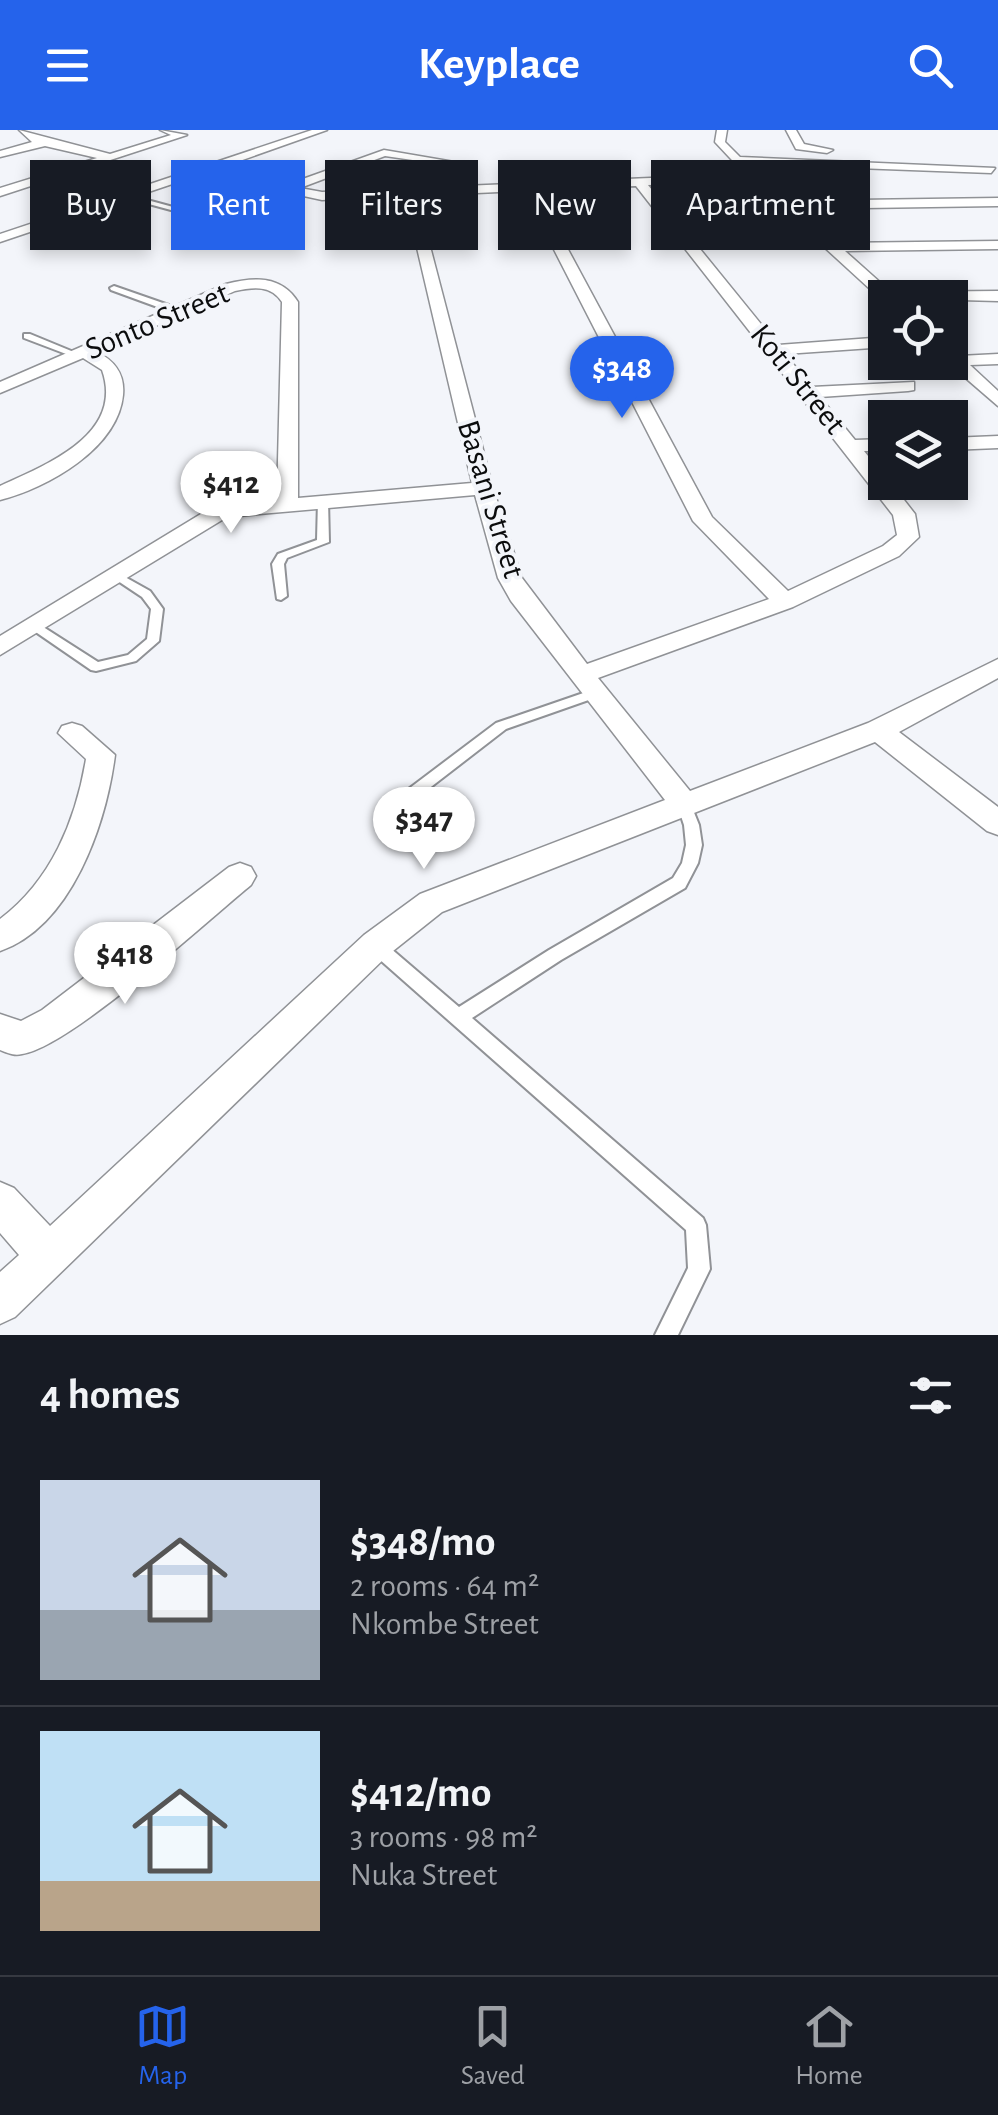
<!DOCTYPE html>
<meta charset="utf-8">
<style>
:root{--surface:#171b24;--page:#20242c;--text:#f1f3f6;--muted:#9ea1a6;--line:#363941;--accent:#2563eb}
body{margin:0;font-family:"Alegreya Sans",sans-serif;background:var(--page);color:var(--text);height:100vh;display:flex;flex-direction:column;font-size:38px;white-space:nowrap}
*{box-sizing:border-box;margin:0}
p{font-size:32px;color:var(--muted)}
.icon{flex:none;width:55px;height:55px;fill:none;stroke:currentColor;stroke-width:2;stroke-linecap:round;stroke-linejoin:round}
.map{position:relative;height:1205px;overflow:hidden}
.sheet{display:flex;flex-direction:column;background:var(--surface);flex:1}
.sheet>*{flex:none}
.top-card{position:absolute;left:30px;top:30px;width:940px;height:90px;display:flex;gap:20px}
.fabs{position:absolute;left:868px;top:150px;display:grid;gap:20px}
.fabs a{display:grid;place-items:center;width:100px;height:100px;border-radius:0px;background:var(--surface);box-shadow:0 5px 15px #0003;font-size:50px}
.price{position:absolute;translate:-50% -85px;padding:0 22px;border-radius:35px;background:#fff;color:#222;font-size:32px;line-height:65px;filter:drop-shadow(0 2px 5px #0008)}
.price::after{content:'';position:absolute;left:50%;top:60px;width:30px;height:22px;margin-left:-15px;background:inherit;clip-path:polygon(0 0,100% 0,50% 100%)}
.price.selected{background:var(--accent);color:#fff}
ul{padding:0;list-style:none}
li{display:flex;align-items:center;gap:30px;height:250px;padding:0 40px}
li+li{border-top:2px solid var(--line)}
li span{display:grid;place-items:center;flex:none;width:280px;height:200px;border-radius:0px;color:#555}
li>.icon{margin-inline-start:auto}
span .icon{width:120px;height:120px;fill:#fffc;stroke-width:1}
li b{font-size:42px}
h2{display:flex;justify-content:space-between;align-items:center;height:120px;padding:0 40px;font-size:42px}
.pill{padding:0 35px;border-radius:0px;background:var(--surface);box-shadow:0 5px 15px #0003;font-size:35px;line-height:90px}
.pill.selected{background:var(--accent);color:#fff}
header{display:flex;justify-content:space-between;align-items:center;height:130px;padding:0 40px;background:var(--accent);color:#fff;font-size:45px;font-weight:700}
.tabs{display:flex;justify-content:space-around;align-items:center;height:140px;border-top:2px solid var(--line);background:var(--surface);font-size:28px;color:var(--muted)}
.tabs a{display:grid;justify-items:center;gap:5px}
.tabs .selected{color:var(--accent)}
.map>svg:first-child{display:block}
</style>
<header><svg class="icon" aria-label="menu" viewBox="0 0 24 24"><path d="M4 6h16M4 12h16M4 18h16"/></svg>Keyplace<svg class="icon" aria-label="search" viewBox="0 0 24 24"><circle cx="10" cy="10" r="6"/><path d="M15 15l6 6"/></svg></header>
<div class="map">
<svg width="998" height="1205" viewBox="0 0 998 1205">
<rect width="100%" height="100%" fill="#f3f5fa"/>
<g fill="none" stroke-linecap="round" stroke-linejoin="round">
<g stroke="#909296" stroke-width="4">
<path id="lane" d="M125,64l96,26 1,1 -3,2 -96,-26z
M114,156l66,23 1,2 -7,2 -63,-23 -1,-2z
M24,204h6l51,21 -7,2 -50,-19z
M323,367l5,3 1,42 -42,16 -3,6 3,32 -6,4 -4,-1 -5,-35 6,-10 39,-14 1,-40z
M116,442l34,19 13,18 -4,32 -23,20 -40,10 -5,-1 -64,-44 2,-3h8l61,39 30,-7 19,-16 4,-30 -9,-12 -30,-20v-4z
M595,559l5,1 2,3 -2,3 -94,33 -114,88h-10l-2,-4 2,-4 114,-86z
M684,668l5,2 10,25 3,20 -4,18 -13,25 -124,72 -89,58 231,200 3,7 4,44 -32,66h-23l33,-67 -2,-38 -316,-279 -2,-5 2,-5 6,-2 6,2 77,66 90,-57 124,-72 9,-15 4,-18 -2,-20 -7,-21 2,-4z"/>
</g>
<g stroke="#909296" stroke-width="3">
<path id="street" d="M19,0l91,24 61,-19 -11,-5 27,5 -187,61v-8l97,-30 -52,-12 -45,11v-6l32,-9z
M312,0h15l-113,40 72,15 98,-35 76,13 -6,3 -69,-10 -85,32 22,4 423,-18 -30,-32 2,-12h10l-2,12 15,15 255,11 -4,5 -244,-9 42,37 209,-3v8l-201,3 39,34 162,-2v8l-153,2 46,41 107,-1v10l-113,-3 -2,3 -131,-120 -104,4 130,160 94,-7 8,5 -8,5 -87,6 27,33 102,-5v8l-6,1 -88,6 35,43 30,-1v12h-21l21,26v5h5l25,32 4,23 -20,19 -106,51 -195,71 92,113 178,-68 130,-64v19l-99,54 99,75v28l-11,-4 -112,-89 -433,170 -54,43 -373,362 -15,7v-52l19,-17 -19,-22v-51l14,6 36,38 314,-291 56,-41 245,-94 -154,-199 -13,-23 -23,-83 -248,22 -227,138v-19l214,-130 63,-6 5,-198c-11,-17 -28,-15 -47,-11l-138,61c18,9 28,22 26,43 -5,53 -75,93 -123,105v-14c45,-21 125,-51 102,-116l-19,-12 -83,35v-11l226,-98c28,-7 55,-9 72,18v196l174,-15 -65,-278 -11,-9 -74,4 -120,-26 -202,68v-8zM636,56l257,329 4,20 -14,11 -95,45 -76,-74 -176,-327zM524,61l169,330 76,78 -182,65 -65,-86 -29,-90 -74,-284 -9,-8z
M786,0h10l8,14 29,6 -6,3 -31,-4z
M950,221l9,5 39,-2v10l-28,1 28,26v15l-51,-44z
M998,306v12l-48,2v-12z
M72,593l10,3 33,29c-9,69 -43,171 -115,196v-32c51,-38 76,-99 86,-160l-28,-26 4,-7z
M240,733l11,4 5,9 -5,9c-44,36 -181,162 -229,169 -8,2 -14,-1 -22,-4v-36l21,7 21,-11 187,-143z"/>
</g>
<use href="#lane" fill="#fff" fill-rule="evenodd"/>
<use href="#street" fill="#fff" fill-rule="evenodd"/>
</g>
<g text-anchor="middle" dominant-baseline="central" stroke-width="8" stroke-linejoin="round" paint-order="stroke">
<g font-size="32" fill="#0b0c0d" stroke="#f3f5fa">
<text transform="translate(157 191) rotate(-23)">Sonto Street</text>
<text transform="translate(798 249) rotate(51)">Koti Street</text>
<text transform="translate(491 369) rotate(73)">Basani Street</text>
</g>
</g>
</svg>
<div class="fabs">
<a><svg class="icon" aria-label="locate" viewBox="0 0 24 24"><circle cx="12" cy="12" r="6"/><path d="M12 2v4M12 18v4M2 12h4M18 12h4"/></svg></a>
<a><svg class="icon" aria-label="layers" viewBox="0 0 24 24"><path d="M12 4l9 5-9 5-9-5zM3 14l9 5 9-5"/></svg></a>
</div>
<b class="price selected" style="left:622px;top:291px">$348</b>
<b class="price" style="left:231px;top:406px">$412</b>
<b class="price" style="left:424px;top:742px">$347</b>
<b class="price" style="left:125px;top:877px">$418</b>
<div class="top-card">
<a class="pill">Buy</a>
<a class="pill selected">Rent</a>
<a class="pill">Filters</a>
<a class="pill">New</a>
<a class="pill">Apartment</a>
</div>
</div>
<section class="sheet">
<h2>4 homes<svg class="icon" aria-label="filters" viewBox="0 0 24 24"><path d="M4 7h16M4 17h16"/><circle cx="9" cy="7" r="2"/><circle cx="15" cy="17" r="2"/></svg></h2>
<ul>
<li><span style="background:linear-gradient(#c9d6e8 65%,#9aa5b1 0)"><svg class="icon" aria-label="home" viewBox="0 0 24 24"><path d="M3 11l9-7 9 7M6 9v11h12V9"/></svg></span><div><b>$348/mo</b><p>2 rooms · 64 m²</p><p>Nkombe Street</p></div></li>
<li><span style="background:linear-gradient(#bfe0f5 75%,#b9a48a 0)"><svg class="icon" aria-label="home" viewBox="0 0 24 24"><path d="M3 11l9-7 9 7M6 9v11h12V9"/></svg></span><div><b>$412/mo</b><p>3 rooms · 98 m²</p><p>Nuka Street</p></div></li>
</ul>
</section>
<nav class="tabs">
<a class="selected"><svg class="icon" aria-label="map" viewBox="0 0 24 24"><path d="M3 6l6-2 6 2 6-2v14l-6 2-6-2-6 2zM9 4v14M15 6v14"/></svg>Map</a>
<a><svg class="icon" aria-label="saved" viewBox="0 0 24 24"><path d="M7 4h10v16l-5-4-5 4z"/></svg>Saved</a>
<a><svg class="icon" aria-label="home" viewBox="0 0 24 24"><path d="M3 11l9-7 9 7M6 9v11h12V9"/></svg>Home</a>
</nav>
